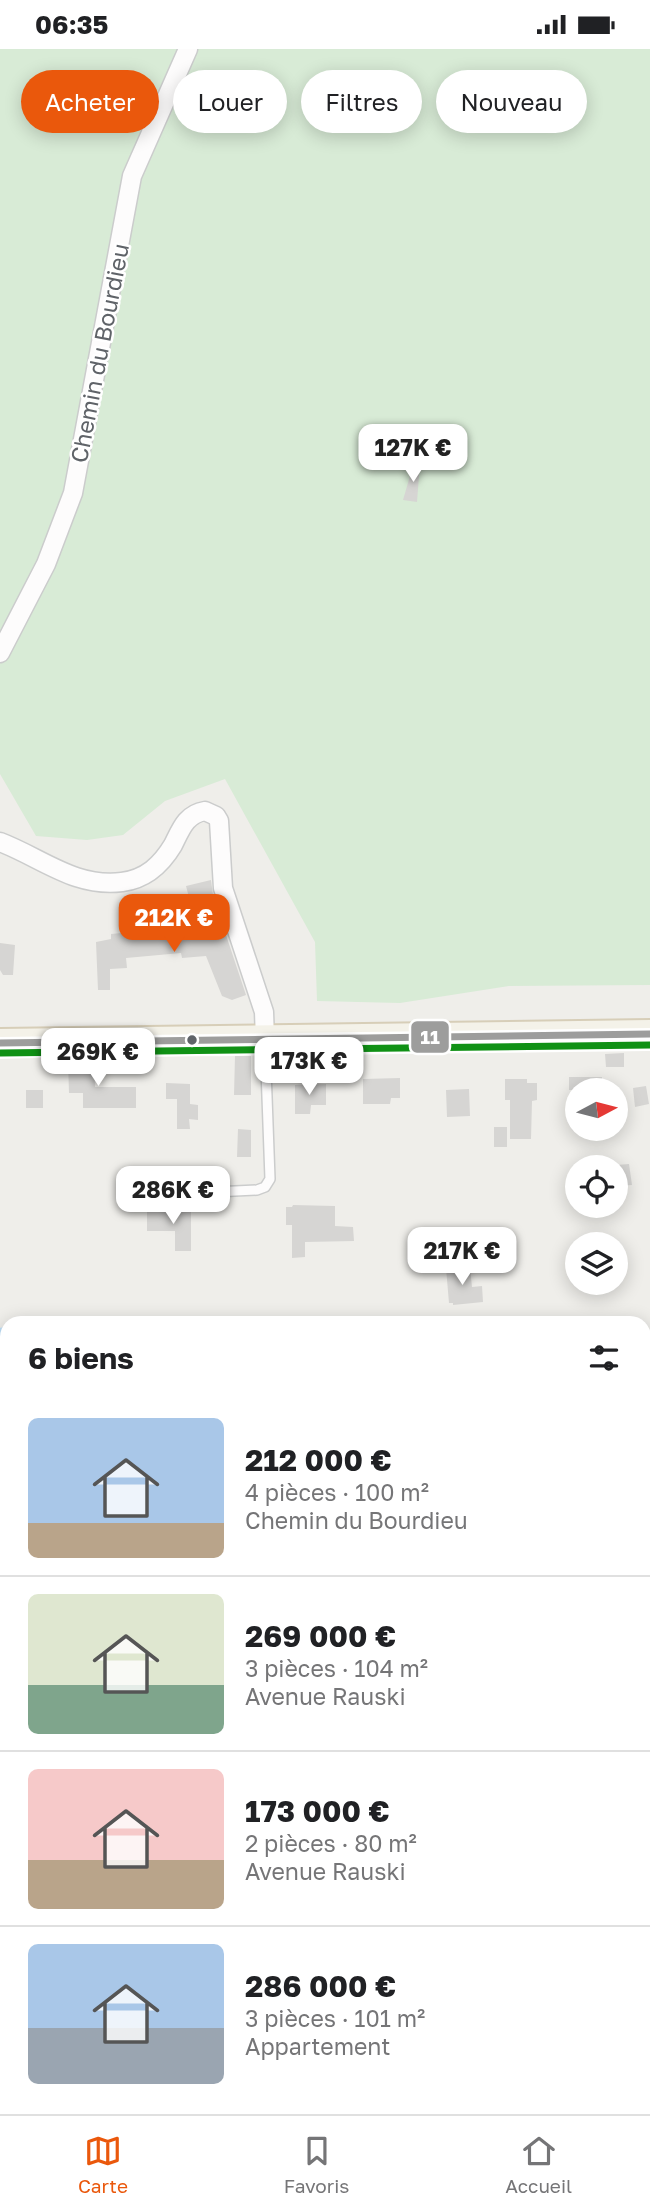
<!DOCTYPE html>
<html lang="fr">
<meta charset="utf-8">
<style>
:root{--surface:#fff;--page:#f6f6f6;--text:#202124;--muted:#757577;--line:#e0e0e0;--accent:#ea580c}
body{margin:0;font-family:"Golos Text",sans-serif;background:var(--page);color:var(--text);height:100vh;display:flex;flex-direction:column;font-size:26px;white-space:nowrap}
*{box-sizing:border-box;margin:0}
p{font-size:23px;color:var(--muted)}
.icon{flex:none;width:38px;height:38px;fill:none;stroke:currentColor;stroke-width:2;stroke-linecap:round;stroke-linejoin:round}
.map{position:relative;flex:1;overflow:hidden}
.sheet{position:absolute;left:0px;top:1267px;width:651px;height:798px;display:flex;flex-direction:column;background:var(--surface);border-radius:21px 21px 0 0;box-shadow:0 4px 18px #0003}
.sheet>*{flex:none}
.hud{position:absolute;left:21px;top:21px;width:609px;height:63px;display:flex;gap:14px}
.needle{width:46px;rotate:83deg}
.fabs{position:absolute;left:565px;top:1029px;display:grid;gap:14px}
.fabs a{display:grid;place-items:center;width:63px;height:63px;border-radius:50%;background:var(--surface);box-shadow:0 4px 18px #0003;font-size:35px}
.price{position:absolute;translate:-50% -60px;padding:0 16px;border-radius:14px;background:#fff;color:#222;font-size:23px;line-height:46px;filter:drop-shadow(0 2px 4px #0008)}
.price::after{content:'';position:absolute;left:50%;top:42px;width:21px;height:16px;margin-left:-10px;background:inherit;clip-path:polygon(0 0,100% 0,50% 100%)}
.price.selected{background:var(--accent);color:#fff}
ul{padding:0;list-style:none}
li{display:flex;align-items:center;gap:21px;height:175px;padding:0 28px}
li+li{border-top:2px solid var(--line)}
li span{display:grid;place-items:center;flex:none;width:196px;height:140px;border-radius:10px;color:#555}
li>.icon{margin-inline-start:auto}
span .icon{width:84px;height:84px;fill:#fffc;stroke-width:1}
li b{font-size:30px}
h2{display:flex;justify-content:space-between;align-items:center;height:84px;padding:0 28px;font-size:30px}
.chip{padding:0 24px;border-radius:32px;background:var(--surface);box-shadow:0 4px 18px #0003;font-size:24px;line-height:63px}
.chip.selected{background:var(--accent);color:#fff}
.status{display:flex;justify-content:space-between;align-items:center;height:49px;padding:0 35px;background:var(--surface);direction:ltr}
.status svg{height:19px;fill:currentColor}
.menu{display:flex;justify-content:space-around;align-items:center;height:98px;border-top:2px solid var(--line);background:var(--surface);font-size:19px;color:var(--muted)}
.menu a{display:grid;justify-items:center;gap:4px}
.menu .selected{color:var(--accent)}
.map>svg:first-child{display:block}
</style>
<div class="status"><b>06:35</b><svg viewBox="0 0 49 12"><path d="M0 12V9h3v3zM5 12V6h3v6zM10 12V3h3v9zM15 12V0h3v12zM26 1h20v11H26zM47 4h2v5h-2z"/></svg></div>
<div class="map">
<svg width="650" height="2065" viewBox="0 0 650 2065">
<rect width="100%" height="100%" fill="#efeeea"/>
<path fill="#d8ebd6" d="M0,0h650v936l-141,1 -109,17 -83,-2 -2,-59 -90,-163 -60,22 -42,34 -36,5 -51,-4 -36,-62z
M644,1698h6v367h-650v-99l7,3v89h637z"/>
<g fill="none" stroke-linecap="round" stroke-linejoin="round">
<path stroke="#bfe0f9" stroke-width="30" d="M0,1294l7,-1
M644,1306l6,-8"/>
</g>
<path fill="#d6d5d3" d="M414,413l6,1 -3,39 -14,-2z
M211,831l2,15 -23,6 -4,-15z
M222,874l24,72 -14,5 -10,-4 -16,-40 -24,2 -1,-5 -55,5 1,10 -17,1v21h-12l-2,-48 15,-3v-5l21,-2v3l47,-4v-4z
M0,894l15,2 -2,30h-10l-3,-5z
M624,1004v14h-18l-1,-13z
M235,1007h16v39h-17z
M94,1011l1,27h41v21h-53v-15h-14l-1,-32z
M569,1028h33v13h-33z
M400,1029v20h-9l-1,6h-27v-25z
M505,1030h22v4h10v17l-5,1 -1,38h-21v-39h-5z
M166,1034l24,1v20l8,1v15l-9,-1 1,10h-13v-30h-11z
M326,1035v21h-15l-1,9h-15v-29z
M646,1037l3,18 -14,3 -2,-19z
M469,1040l1,27 -23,1 -1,-27z
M26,1041h17v18h-17z
M494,1078h13v20h-13z
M238,1080l13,1v27h-14z
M629,1115l3,21 -16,1v-21z
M293,1156l42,1v20l18,1 1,14 -49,1v15l-13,1v-33h-6v-18h6z
M191,1161v41h-16v-20h-28v-20z
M470,1218l2,20 10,-1 1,16 -30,3v-2h-4l-3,-35z"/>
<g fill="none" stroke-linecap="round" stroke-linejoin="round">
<g stroke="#cbcccc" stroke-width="12">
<path id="lane" d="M214,1143l43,-2 8,-3 5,-8 -5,-137"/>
</g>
<g stroke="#cbcccc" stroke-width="21">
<path id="street" d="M0,604l46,-89 27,-71 59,-317 56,-127
M0,793c42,16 75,46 122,40 24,-3 39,-17 51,-37 8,-16 13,-31 32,-34l11,5 3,5 4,67 41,124 1,28
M0,1550l7,2
M644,1666h6
M644,1727l6,-1
M0,1794l7,-3"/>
</g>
<g stroke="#d7ceb8" stroke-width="32">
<path id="primary" d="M0,994l650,-9"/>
</g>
<use href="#lane" stroke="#fdfcfc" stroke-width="9"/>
<use href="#street" stroke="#fdfcfc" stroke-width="18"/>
<use href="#primary" stroke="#f4f2e9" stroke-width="28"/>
<g stroke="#fff" stroke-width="12">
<path id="bus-1" d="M0,994l650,-9"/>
</g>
<g stroke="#fff" stroke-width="12">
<path id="bus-2" d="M0,1004l650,-8"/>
</g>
<use href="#bus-1" stroke="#9d9d9c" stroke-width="7"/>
<use href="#bus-2" stroke="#109115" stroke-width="7"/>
</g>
<circle fill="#5f6368" stroke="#fff" stroke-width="2.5" cx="192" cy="991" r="6"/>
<g text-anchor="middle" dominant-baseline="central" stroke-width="5" stroke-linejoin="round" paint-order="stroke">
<g font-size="23" fill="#5f6368" stroke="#fff">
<text transform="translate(99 304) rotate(-79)">Chemin du Bourdieu</text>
</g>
</g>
<rect stroke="#fff" stroke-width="2.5" x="410" y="971" width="40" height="34" rx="7" fill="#9d9d9c"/>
<g font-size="19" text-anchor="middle" font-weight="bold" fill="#fff">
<text x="430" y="995">11</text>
</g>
</svg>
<div class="fabs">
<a><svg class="needle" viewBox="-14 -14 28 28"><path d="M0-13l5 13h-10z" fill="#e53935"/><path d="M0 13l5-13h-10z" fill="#757577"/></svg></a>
<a><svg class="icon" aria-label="locate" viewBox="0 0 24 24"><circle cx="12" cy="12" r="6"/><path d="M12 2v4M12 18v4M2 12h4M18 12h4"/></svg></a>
<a><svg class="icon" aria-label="layers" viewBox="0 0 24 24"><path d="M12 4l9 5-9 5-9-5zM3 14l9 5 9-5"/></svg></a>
</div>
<b class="price" style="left:413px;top:435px">127K €</b>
<b class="price selected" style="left:174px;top:905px">212K €</b>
<b class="price" style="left:98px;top:1039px">269K €</b>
<b class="price" style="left:309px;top:1048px">173K €</b>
<b class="price" style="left:173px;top:1177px">286K €</b>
<b class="price" style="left:462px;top:1238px">217K €</b>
<div class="hud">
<a class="chip selected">Acheter</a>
<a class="chip">Louer</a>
<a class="chip">Filtres</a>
<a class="chip">Nouveau</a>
</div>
<section class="sheet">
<h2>6 biens<svg class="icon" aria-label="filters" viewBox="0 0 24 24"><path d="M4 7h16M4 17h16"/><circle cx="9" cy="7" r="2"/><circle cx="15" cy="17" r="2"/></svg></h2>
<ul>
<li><span style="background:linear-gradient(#a9c7e8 75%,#b9a48a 0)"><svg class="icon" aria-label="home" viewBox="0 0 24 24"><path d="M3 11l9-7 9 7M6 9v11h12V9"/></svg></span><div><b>212 000 €</b><p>4 pièces · 100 m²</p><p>Chemin du Bourdieu</p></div></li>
<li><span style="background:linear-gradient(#dfe7d0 65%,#7fa58c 0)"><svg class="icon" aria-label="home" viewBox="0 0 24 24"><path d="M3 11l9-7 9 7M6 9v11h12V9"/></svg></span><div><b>269 000 €</b><p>3 pièces · 104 m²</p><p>Avenue Rauski</p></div></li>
<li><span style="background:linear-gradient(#f6c9c9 65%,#b9a48a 0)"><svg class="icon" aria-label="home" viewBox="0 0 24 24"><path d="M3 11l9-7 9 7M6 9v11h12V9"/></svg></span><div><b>173 000 €</b><p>2 pièces · 80 m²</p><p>Avenue Rauski</p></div></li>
<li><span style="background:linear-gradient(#a9c7e8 60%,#9aa5b1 0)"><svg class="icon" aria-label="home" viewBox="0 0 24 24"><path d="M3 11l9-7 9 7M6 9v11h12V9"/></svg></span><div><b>286 000 €</b><p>3 pièces · 101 m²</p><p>Appartement</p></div></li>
</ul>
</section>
</div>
<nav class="menu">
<a class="selected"><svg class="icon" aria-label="map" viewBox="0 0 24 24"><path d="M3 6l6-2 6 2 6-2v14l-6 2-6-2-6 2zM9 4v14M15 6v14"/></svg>Carte</a>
<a><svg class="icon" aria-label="saved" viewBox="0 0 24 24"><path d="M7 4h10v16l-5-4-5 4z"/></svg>Favoris</a>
<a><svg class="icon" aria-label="home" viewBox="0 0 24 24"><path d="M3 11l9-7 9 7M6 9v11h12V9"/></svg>Accueil</a>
</nav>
